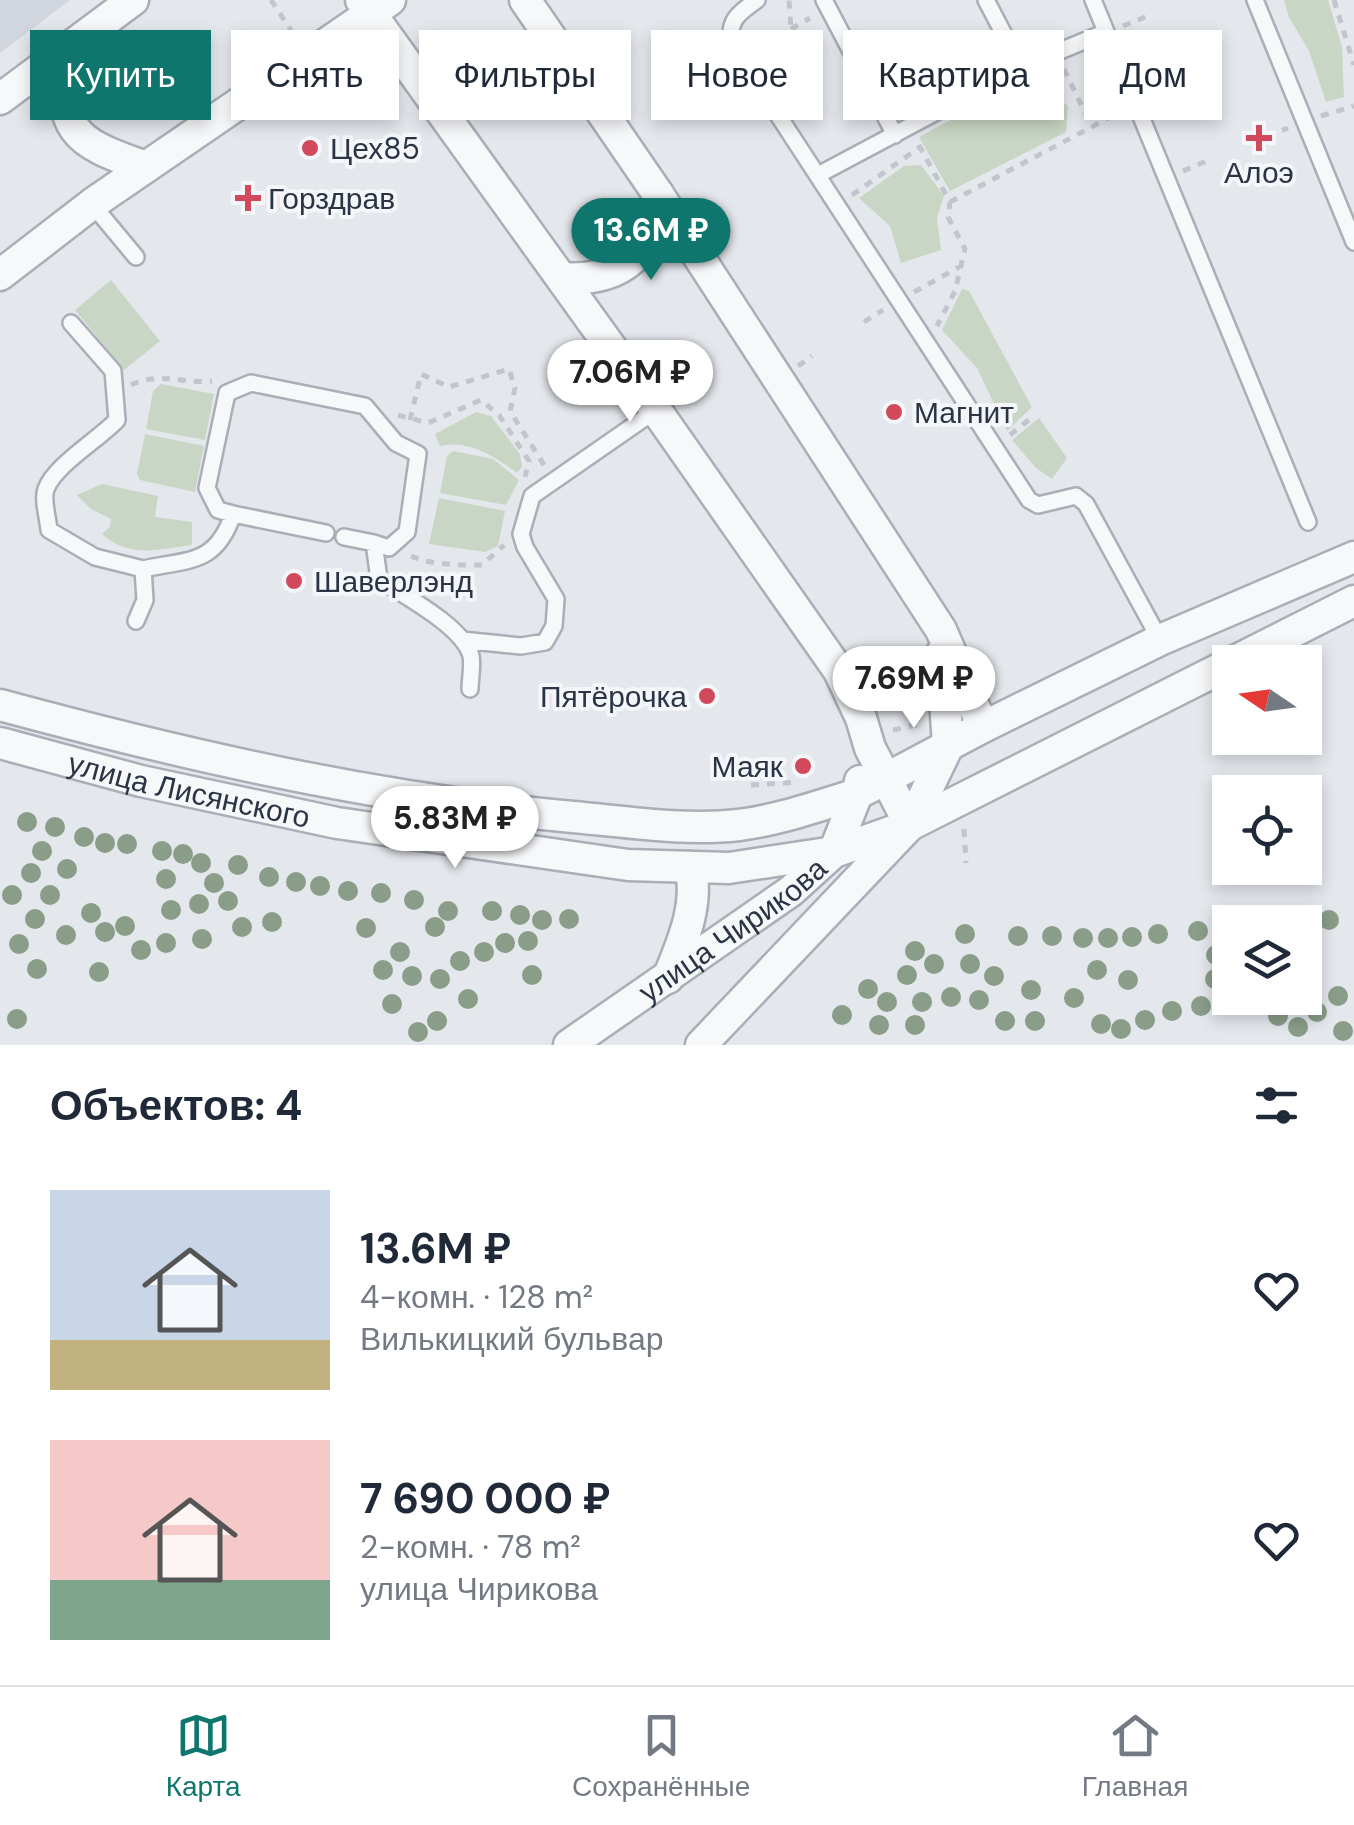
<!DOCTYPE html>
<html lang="ru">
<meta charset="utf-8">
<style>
:root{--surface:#fff;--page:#f2f2f3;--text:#1f2937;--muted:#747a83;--line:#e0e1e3;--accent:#0f766e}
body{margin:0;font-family:"DM Sans",sans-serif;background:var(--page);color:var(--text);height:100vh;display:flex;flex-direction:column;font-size:38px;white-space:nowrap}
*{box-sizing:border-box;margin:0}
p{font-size:32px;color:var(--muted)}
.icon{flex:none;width:55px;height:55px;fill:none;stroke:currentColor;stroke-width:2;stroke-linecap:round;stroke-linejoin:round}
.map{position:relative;height:1045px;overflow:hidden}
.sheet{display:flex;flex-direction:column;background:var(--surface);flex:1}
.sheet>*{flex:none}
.banner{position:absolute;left:30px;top:30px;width:1295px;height:90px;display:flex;gap:20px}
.needle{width:65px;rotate:283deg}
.tools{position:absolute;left:1212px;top:645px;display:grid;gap:20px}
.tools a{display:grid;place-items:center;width:110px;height:110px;border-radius:0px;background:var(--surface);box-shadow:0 5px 15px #0003;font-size:50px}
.price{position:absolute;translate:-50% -85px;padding:0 22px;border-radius:35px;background:#fff;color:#222;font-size:32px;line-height:65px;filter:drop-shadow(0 2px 5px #0008)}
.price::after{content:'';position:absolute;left:50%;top:60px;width:30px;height:22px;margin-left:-15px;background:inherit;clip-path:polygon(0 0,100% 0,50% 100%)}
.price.current{background:var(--accent);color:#fff}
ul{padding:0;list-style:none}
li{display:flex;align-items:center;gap:30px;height:250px;padding:0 50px}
li span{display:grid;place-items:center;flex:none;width:280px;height:200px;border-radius:0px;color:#555}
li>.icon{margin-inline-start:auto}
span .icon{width:120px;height:120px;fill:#fffc;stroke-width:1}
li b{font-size:42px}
h2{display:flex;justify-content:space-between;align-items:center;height:120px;padding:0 50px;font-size:42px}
.tag{padding:0 35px;border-radius:0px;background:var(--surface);box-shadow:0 5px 15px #0003;font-size:35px;line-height:90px}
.tag.current{background:var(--accent);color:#fff}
.tab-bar{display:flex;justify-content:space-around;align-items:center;height:140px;border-top:2px solid var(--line);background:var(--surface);font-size:28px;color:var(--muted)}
.tab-bar a{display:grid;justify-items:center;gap:5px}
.tab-bar .current{color:var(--accent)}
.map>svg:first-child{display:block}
</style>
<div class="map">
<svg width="1354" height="1045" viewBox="0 0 1354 1045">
<rect width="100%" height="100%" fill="#e4e7ec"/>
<path fill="#d2d6de" d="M0,0h70l-70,53z"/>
<path fill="#c9d6c5" d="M1284,0h44l14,47 2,50 -18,5 -17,-51 -20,-34z
M1030,77l38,29 -2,26 -116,59 -31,-54z
M921,165l23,31 -7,22 4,32 -40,13 -11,-37 -31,-28 45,-32z
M111,280l49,61 -36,29 -49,-60z
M962,289l7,2 63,116 -25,24 -30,-63 -35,-38z
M161,384l53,10 -9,46 -59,-11 7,-38z
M476,412l15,4 29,38 2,13 -5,6c-22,-16 -48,-34 -77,-27l-5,-12z
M1039,418l28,40 -15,21 -16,-11 -24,-28z
M145,434l59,12 -9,46 -55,-12 -3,-6z
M453,451l40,8 26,21 -13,25 -66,-12 7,-37z
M102,484l56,12 -3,21 37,5v23c-33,4 -63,14 -90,-11l8,-7 1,-8 -20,-10 -14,-14z
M439,498l66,13 -7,35 -13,6 -56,-8z"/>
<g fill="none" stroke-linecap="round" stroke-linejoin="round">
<g stroke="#a9aeb7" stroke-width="20">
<path id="service" d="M757,0c-19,13 -31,22 -24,46l296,454 9,5 38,-9 10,8 74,136
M824,0l71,135
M986,0l35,67
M1093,0l215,522
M1255,0l99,242
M818,175l203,-108 85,-35
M92,204l44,53
M71,323l42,48 4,49c-19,20 -62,45 -71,69 -4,10 2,29 3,41l46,27 48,12 2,31 -9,21
M233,514l-15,-4 -11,-22 20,-95 24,-10 114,23 31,37 22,11 -11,78 -18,16 -15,-5
M344,537l30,6 5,36c24,16 85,48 92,77 2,10 -1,23 -1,33
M143,569c46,-10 73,-4 90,-55l93,19
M462,640l59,6 24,-4 9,-16 2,-27 -31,-52 -4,-13 11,-38 124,-86"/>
</g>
<g stroke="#a9aeb7" stroke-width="35">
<g id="minor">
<path d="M361,0l295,410 183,261 22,47 9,30 40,77"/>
<path d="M525,0l133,194 283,436 42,97"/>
<path d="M62,50c1,82 6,90 84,117"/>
<path d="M0,99l133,-99"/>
<path d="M0,275l92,-71 298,-204"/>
<path d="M562,278c60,4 92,-24 96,-84"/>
<path d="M0,705c188,51 378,94 573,112 55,5 111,14 166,8 40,-5 79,-19 118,-31l3,-13"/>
<path id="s1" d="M0,743l141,38 196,42 291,42 101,3 105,-16 76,-27"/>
<path d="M910,825l38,-79 -6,-93"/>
<path d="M668,978c14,-35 32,-74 22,-111"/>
<path id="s2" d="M569,1045l222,-154 43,-39 23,-58 126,-67 177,-87 194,-83"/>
<path d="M701,1045l209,-220 444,-224"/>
</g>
</g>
<path stroke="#c2c5cb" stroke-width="5" stroke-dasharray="8 8" stroke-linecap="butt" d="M271,0l23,35
M1334,0l20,65
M1123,26l27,-11
M791,29l19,-11
M765,64l26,-35 -2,-29
M1064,69l28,58
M322,80l12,18
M1321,116l33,-10
M1267,136l21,-8
M919,145l31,57 -2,15 17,32 -10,42 -18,35
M1183,171l26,-11
M852,195l68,-48
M950,202l170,-90
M914,292l45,-25
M864,322l19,-12
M798,366l14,-10
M131,385c30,-14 48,-1 81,-4
M398,415l30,8 53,-23 18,15 30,46 -4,16
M410,420l11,-46 28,13 60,-18 6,19 -5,23 34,54
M1010,435l25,-20
M411,556c20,9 48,9 71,9l22,-20
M893,730l28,-6
M751,785l48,-3
M964,829l2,34"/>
<use href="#service" stroke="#f7f8fa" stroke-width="15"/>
<use href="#minor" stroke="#f7f8fa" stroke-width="30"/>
</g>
<g fill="#899d89">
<circle cx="27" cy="822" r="10"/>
<circle cx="55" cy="827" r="10"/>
<circle cx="84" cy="837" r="10"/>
<circle cx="105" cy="843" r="10"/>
<circle cx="127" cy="844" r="10"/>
<circle cx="42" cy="851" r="10"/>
<circle cx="162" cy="851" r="10"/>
<circle cx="183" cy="854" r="10"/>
<circle cx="201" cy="863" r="10"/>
<circle cx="238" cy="865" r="10"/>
<circle cx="67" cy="869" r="10"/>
<circle cx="31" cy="873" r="10"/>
<circle cx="269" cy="877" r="10"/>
<circle cx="166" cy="879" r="10"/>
<circle cx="296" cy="882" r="10"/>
<circle cx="214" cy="883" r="10"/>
<circle cx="320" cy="886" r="10"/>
<circle cx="348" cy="891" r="10"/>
<circle cx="381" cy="893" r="10"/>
<circle cx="12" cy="895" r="10"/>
<circle cx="50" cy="895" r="10"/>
<circle cx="414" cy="900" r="10"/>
<circle cx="228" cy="901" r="10"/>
<circle cx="199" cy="904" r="10"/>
<circle cx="171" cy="910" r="10"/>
<circle cx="448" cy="911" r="10"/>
<circle cx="492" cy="911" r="10"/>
<circle cx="91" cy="913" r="10"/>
<circle cx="520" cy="915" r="10"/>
<circle cx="35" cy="919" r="10"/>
<circle cx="569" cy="919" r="10"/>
<circle cx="542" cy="920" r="10"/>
<circle cx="1329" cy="920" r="10"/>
<circle cx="272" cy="922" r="10"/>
<circle cx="125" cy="926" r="10"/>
<circle cx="242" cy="927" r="10"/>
<circle cx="435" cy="927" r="10"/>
<circle cx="366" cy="928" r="10"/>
<circle cx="1198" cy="931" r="10"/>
<circle cx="105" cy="932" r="10"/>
<circle cx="965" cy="934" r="10"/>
<circle cx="1158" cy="934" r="10"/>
<circle cx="66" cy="935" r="10"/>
<circle cx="1018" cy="936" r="10"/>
<circle cx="1052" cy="936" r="10"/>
<circle cx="1132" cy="937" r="10"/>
<circle cx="1083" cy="938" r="10"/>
<circle cx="1108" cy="938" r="10"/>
<circle cx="202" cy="939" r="10"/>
<circle cx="528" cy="941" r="10"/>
<circle cx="166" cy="943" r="10"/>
<circle cx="505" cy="943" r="10"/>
<circle cx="19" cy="944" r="10"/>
<circle cx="141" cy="950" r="10"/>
<circle cx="915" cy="951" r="10"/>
<circle cx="400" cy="952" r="10"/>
<circle cx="484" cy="952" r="10"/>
<circle cx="1216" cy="955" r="10"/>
<circle cx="460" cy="961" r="10"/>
<circle cx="934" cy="964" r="10"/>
<circle cx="970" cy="964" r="10"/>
<circle cx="37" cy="969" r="10"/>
<circle cx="383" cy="970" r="10"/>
<circle cx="1097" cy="970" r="10"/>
<circle cx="99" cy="972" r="10"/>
<circle cx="532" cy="975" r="10"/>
<circle cx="907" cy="975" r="10"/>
<circle cx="412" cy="976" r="10"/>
<circle cx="994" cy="976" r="10"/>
<circle cx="440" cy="979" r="10"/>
<circle cx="1215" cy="979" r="10"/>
<circle cx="1128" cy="980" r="10"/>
<circle cx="868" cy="989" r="10"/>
<circle cx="1031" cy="990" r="10"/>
<circle cx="1338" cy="996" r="10"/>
<circle cx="951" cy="997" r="10"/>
<circle cx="1074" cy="998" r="10"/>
<circle cx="468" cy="999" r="10"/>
<circle cx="979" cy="1000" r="10"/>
<circle cx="887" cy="1002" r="10"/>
<circle cx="922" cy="1002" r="10"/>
<circle cx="392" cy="1004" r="10"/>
<circle cx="1201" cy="1006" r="10"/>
<circle cx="1172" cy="1011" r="10"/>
<circle cx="1317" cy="1012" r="10"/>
<circle cx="842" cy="1015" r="10"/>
<circle cx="1278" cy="1016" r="10"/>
<circle cx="17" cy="1019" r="10"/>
<circle cx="1145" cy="1020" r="10"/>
<circle cx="437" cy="1021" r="10"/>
<circle cx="1005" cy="1021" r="10"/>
<circle cx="1035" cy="1021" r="10"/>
<circle cx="1101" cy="1024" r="10"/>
<circle cx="879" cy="1025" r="10"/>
<circle cx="915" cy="1025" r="10"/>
<circle cx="1298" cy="1027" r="10"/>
<circle cx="1121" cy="1029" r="10"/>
<circle cx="1343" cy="1031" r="10"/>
<circle cx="418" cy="1032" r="10"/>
</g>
<g fill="#d1495b" stroke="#f4f6f9" stroke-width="4">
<path d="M1254 123h10v10h10v10h-10v10h-10v-10h-10v-10h10z"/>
<circle cx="310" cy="148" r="10"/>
<path d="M243 183h10v10h10v10h-10v10h-10v-10h-10v-10h10z"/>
<circle cx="894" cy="412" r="10"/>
<circle cx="294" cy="581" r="10"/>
<circle cx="707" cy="696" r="10"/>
<circle cx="803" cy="766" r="10"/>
</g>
<g text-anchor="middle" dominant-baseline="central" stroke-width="8" stroke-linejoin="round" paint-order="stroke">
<g font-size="30" fill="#2b3445" stroke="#f4f6f9" text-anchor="start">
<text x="330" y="148">Цех85</text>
<text x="1259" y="172" text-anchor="middle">Алоэ</text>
<text x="268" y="198">Горздрав</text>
<text x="914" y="412">Магнит</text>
<text x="314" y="581">Шаверлэнд</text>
<text x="687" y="696" text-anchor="end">Пятёрочка</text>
<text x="783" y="766" text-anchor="end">Маяк</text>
</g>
<g font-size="30" fill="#2b3445" stroke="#f4f6f9">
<text stroke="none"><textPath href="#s1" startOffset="195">улица Лисянского</textPath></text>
<text stroke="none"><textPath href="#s2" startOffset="200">улица Чирикова</textPath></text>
</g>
</g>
</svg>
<div class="tools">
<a><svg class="needle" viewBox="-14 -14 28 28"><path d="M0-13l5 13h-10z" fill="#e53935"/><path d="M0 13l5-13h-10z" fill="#747a83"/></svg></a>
<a><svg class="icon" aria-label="locate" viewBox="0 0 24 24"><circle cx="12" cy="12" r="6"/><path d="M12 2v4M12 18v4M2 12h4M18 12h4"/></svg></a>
<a><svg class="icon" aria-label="layers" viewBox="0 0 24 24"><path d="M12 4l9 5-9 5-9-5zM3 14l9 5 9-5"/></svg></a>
</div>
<b class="price current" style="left:651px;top:283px">13.6M ₽</b>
<b class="price" style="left:630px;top:425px">7.06M ₽</b>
<b class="price" style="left:914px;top:731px">7.69M ₽</b>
<b class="price" style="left:455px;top:871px">5.83M ₽</b>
<div class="banner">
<a class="tag current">Купить</a>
<a class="tag">Снять</a>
<a class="tag">Фильтры</a>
<a class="tag">Новое</a>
<a class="tag">Квартира</a>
<a class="tag">Дом</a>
</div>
</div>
<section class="sheet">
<h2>Объектов: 4<svg class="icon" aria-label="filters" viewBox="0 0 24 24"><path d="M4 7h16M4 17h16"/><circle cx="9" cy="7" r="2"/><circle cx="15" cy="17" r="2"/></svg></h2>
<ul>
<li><span style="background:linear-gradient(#c9d6e8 75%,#c2b280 0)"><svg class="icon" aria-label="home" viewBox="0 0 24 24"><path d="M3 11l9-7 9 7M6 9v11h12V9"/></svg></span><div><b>13.6M ₽</b><p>4-комн. · 128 m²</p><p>Вилькицкий бульвар</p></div><svg class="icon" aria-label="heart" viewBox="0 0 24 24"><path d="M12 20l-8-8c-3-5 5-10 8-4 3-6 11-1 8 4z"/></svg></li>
<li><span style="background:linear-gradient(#f6c9c9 70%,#7fa58c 0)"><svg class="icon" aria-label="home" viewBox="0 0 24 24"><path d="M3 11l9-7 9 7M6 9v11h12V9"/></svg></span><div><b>7 690 000 ₽</b><p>2-комн. · 78 m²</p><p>улица Чирикова</p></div><svg class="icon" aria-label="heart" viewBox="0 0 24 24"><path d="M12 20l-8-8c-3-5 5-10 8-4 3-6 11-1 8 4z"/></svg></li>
</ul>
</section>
<nav class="tab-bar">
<a class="current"><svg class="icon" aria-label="map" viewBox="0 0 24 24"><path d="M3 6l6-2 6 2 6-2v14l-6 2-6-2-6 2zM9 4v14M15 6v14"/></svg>Карта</a>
<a><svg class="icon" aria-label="saved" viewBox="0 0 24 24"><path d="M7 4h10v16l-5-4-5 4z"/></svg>Сохранённые</a>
<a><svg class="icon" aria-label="home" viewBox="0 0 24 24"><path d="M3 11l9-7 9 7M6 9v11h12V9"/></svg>Главная</a>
</nav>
